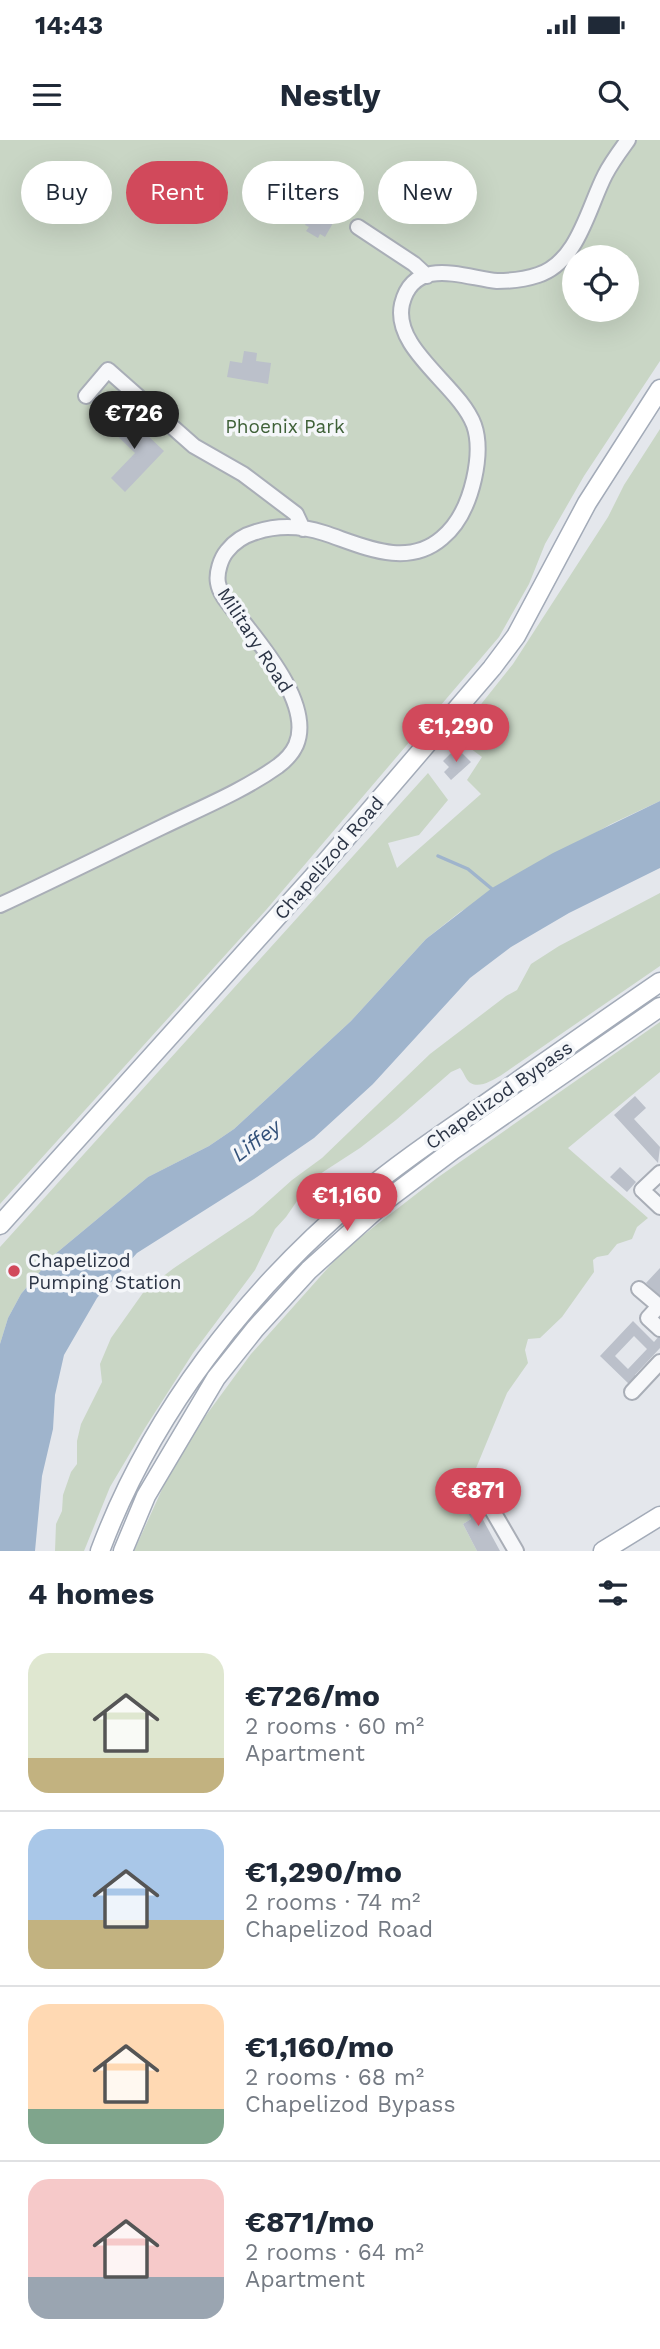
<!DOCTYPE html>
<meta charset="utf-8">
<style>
:root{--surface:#fff;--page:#f6f6f7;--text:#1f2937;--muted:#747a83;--line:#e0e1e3;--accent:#d1495b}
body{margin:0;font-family:"Work Sans",sans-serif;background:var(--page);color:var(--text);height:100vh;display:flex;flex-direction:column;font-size:26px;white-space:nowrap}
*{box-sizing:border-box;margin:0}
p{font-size:23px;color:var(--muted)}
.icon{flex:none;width:38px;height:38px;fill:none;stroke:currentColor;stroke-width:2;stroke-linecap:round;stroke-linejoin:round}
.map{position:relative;height:1411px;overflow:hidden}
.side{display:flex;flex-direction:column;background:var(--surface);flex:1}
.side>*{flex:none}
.guide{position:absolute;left:21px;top:21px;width:620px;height:63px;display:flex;gap:14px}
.controls{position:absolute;left:562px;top:105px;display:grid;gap:14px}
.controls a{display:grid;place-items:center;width:77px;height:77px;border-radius:50%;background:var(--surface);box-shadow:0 7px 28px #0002;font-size:35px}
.price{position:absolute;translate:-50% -60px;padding:0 16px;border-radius:24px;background:var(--accent);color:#fff;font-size:23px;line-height:46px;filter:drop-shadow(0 2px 4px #0008)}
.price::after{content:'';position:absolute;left:50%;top:42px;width:21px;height:16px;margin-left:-10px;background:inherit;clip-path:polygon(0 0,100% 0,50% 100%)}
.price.current{background:#222;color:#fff}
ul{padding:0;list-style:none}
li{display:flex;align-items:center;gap:21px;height:175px;padding:0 28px}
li+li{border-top:2px solid var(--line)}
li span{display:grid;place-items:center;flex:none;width:196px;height:140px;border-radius:21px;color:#555}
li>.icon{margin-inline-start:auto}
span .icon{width:84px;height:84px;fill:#fffc;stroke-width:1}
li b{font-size:30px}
h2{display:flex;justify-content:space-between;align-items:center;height:84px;padding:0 28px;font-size:30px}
.chip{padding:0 24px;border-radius:32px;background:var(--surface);box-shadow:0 7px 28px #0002;font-size:24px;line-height:63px}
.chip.current{background:var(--accent);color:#fff}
.status{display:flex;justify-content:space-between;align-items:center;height:49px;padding:0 35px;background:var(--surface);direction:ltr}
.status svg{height:19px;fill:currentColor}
header{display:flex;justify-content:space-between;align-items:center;height:91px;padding:0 28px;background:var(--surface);font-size:32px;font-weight:700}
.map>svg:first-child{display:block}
</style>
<div class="status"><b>14:43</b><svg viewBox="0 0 49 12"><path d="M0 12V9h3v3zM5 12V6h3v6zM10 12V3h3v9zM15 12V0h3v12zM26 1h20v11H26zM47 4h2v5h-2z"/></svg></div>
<header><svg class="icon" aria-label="menu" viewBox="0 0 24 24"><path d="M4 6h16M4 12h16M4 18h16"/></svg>Nestly<svg class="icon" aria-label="search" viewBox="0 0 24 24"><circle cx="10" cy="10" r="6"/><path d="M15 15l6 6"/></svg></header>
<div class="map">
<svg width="660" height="1411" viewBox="0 0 660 1411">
<rect width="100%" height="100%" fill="#e4e7ec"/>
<path fill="#c9d6c5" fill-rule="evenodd" d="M0,0h660v221l-76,115 -39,68 -16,40 -30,53 -233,273 -266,294zM574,117h52v53h-52z
M660,289v372l-49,23 -151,88 -34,27 -75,82 -117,108 -25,17 -61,31 -94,78 -33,39 -13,24 -8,26v-97l428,-474 20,27 -29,35 -31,8 9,25 84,-74 -14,-14 15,-23 -27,-20 58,-73 95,-147 16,-32z
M660,753v73l-160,110c-9,5 -26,16 -34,2 -2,-3 -3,-7 -6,-10l-9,4 -55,48 -36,28 -37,24 -15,13 -22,32 -11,12 -20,41 -62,83 -48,75 -35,59 -26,64h-29l1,-27 6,-13 1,-16 8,-23 6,-8v-23l4,-17 21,-42 -2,-18 11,-26 34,-48 29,-22 79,-53 39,-35 30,-22 108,-104 76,-58 11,-6 14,-26 28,-18z
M660,882v50l-92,76 80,70 -11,9 -5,12 -15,5 -9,11 -11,2 -4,3 1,12 -32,45 -22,21 -12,1 -3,11 3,13 -21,30 -35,85 -12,9v12l11,20 -8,5 14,27h-343l35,-77 27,-45 55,-75 93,-104 93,-72z"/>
<path fill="#9fb4cc" d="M660,661v67l-91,45 -58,34 -41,31 -97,106 -59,54 -57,39 -120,76 -40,45 -33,57 -9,40 -2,34 -11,47 -7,75h-35v-207l8,-26 13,-24 33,-39 94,-78 61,-31 25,-17 117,-108 75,-82 66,-51 61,-35z"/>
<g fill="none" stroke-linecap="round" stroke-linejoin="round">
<path stroke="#9fb4cc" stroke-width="3.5" d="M438,716l30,13 24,20"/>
</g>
<path fill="#bbc0ca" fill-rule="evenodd" d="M313,71l20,12 -8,14 -5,-3 -2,4 -12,-7 3,-4 -4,-2z
M244,211l13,2 -1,8 15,2 -3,21 -41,-7 3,-16 12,2z
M123,272l41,39 -39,41 -14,-14 24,-25 -27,-26z
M454,610l3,2 2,-2 12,12 -20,18 -7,-8 5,-5 -6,-6z
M635,956l11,12 -12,11 26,28 -2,16 -44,-48z
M620,1027l16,15 -9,10 -17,-15z
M660,1128v28l-14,-13z
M633,1181l21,21 6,-7v13l-25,27 2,3 -7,7 -30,-29zM634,1196l13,13 -19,20 -13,-13z
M469,1354l31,57h-23l-14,-27 8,-5 -11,-20z"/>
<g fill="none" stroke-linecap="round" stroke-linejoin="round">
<g stroke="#a9aeb7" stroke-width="18">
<path id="minor" d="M358,87l56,37 13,12
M86,256l22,-26 86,76 49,28 53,40 7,15
M0,765c54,-25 108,-52 162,-78 39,-19 81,-36 116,-61 8,-6 14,-12 18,-21 17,-39 -33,-98 -56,-127 -8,-11 -20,-22 -22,-35 -2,-10 3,-25 9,-32 7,-9 18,-16 29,-19 22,-7 46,-6 68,1 37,12 82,36 118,5 17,-14 27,-37 32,-59 4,-18 6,-37 0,-54 -15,-40 -82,-76 -72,-121 12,-49 63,-26 95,-23 13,0 29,-2 41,-6 40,-13 50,-67 67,-100 6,-12 15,-24 23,-35
M660,1033l-18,17 18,17
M639,1149l20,17 -11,12 12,11
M632,1252l28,-30
M464,1351l13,-7 39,67"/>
</g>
<g stroke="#a3abb8" stroke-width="21">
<path id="major" d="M0,1085l312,-347 180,-210 24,-32 71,-133 73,-114
M100,1411c51,-137 146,-259 257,-353 39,-33 82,-62 124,-91 60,-42 119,-84 179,-125
M123,1411l23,-55 70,-118 39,-49 54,-59 80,-72 64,-48 207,-143
M603,1411l57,-35"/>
</g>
<use href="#minor" stroke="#f7f8fa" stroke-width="14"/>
<use href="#major" stroke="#fff" stroke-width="18"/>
</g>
<circle fill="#d1495b" stroke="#f4f6f9" stroke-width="2.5" cx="14" cy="1131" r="7"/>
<g text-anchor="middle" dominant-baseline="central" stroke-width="7" stroke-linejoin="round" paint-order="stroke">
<g font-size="19" fill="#3f6138" stroke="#f4f6f9">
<text x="285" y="286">Phoenix Park</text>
</g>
<g font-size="19" fill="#2b3445" stroke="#f4f6f9">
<text transform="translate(255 500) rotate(57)">Military Road</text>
<text transform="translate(329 718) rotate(-49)">Chapelizod Road</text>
<text transform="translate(499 955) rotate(-35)">Chapelizod Bypass</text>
</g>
<g font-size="19" fill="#2b3445" stroke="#f4f6f9" text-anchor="start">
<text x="28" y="1120">Chapelizod<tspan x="28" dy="22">Pumping Station</tspan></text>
</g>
<g font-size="21" font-style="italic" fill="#34527a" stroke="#f4f6f9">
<text transform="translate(256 1000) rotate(-37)">Liffey</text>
</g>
</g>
</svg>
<div class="controls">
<a><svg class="icon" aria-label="locate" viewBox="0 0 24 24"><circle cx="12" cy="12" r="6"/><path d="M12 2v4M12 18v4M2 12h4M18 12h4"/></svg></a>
</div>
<b class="price current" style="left:134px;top:311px">€726</b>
<b class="price" style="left:456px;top:624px">€1,290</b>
<b class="price" style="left:347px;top:1093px">€1,160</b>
<b class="price" style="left:478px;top:1388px">€871</b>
<div class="guide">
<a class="chip">Buy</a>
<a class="chip current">Rent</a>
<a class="chip">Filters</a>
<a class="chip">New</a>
</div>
</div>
<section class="side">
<h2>4 homes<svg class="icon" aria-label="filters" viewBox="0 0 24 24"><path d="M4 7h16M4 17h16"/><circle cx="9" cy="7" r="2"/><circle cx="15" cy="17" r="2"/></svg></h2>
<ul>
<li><span style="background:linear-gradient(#dfe7d0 75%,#c2b280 0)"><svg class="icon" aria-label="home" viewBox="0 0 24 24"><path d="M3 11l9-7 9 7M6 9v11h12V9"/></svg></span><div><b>€726/mo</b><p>2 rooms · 60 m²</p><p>Apartment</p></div></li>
<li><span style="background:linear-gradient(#a9c7e8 65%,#c2b280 0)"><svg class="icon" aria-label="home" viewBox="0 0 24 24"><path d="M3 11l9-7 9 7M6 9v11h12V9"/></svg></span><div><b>€1,290/mo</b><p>2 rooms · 74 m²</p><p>Chapelizod Road</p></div></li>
<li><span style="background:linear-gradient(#ffd9b3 75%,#7fa58c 0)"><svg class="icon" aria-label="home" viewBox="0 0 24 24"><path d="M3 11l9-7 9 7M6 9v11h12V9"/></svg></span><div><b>€1,160/mo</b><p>2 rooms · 68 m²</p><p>Chapelizod Bypass</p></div></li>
<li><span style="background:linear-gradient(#f6c9c9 70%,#9aa5b1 0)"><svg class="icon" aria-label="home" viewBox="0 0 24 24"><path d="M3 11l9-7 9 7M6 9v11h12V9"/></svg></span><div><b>€871/mo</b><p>2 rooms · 64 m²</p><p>Apartment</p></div></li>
</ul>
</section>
